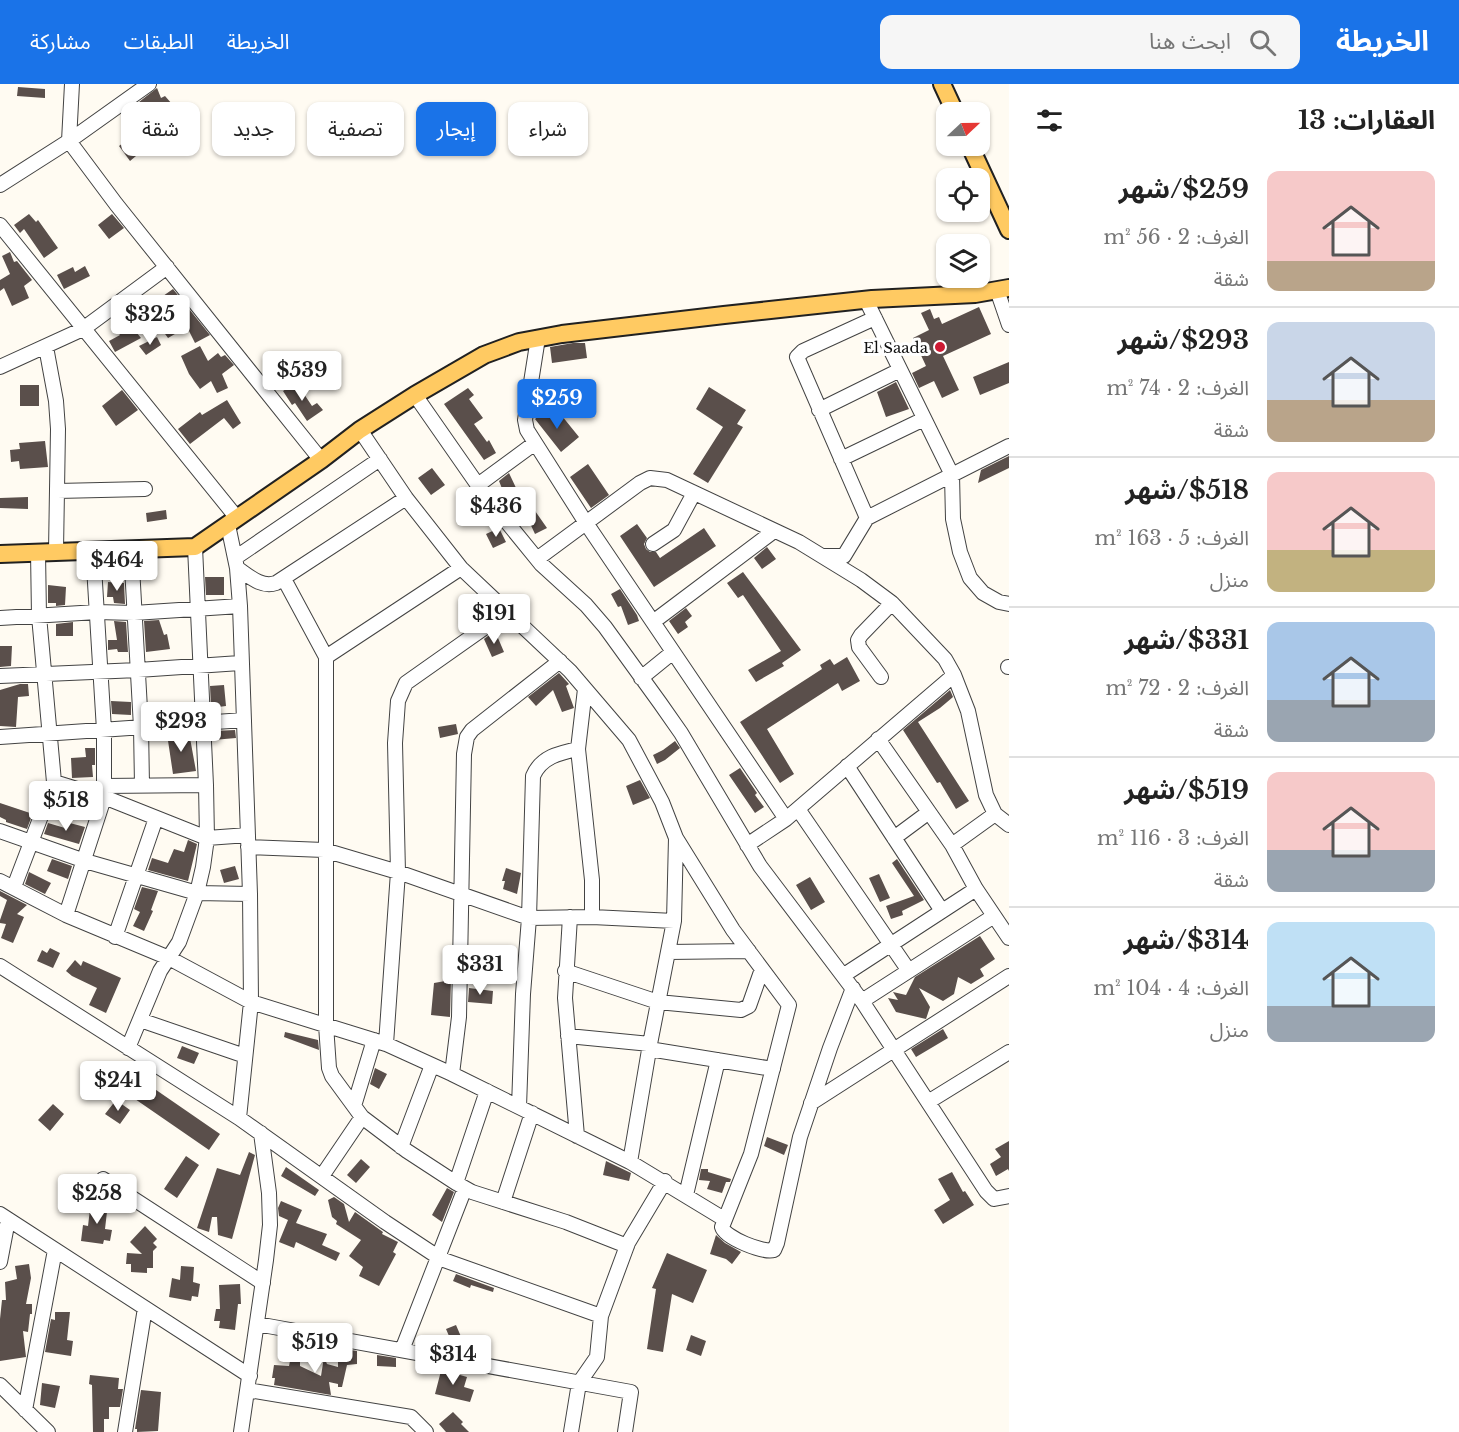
<!DOCTYPE html>
<html lang="ar">
<meta charset="utf-8">
<style>
:root{--surface:#fff;--page:#f6f6f6;--text:#222;--muted:#767676;--line:#e0e0e0;--accent:#1a73e8}
body{margin:0;font-family:"Libre Baskerville","Noto Sans Arabic",serif;background:var(--page);color:var(--text);direction:rtl;height:100vh;display:flex;flex-direction:column;font-size:22px;white-space:nowrap}
*{box-sizing:border-box;margin:0}
p{font-size:20px;color:var(--muted)}
.icon{flex:none;width:33px;height:33px;fill:none;stroke:currentColor;stroke-width:2;stroke-linecap:round;stroke-linejoin:round}
.map{position:relative;flex:1;overflow:hidden;direction:ltr}
.panel{display:flex;flex-direction:column;background:var(--surface);width:450px}
.panel>*{flex:none}
.banner{position:absolute;left:18px;top:18px;width:570px;height:54px;direction:rtl;display:flex;gap:12px}
.needle{width:39px;rotate:68deg}
.fabs{position:absolute;left:936px;top:18px;display:grid;gap:12px}
.fabs a{display:grid;place-items:center;width:54px;height:54px;border-radius:12px;background:var(--surface);box-shadow:0 2px 4px #0004;font-size:30px}
.price{position:absolute;translate:-50% -51px;padding:0 14px;border-radius:6px;background:#fff;color:#222;font-size:20px;line-height:39px;filter:drop-shadow(0 2px 3px #0008)}
.price::after{content:'';position:absolute;left:50%;top:36px;width:18px;height:14px;margin-left:-9px;background:inherit;clip-path:polygon(0 0,100% 0,50% 100%)}
.price.active{background:var(--accent);color:#fff}
ul{padding:0;list-style:none}
li{display:flex;align-items:center;gap:18px;height:150px;padding:0 24px}
li+li{border-top:2px solid var(--line)}
li span{display:grid;place-items:center;flex:none;width:168px;height:120px;border-radius:12px;color:#555}
li>.icon{margin-inline-start:auto}
span .icon{width:72px;height:72px;fill:#fffc;stroke-width:1}
li b{font-size:26px}
h2{display:flex;justify-content:space-between;align-items:center;height:72px;padding:0 24px;font-size:26px}
.chip{padding:0 21px;border-radius:12px;background:var(--surface);box-shadow:0 2px 4px #0004;font-size:21px;line-height:54px}
.chip.active{background:var(--accent);color:#fff}
header{display:flex;align-items:center;gap:36px;box-sizing:border-box;height:84px;padding:0 30px;background:var(--accent);color:#fff}
header strong{font-size:28px}
nav{display:flex;gap:33px;margin-inline-start:auto;font-size:21px}
.search{width:420px;height:54px;background:var(--page);display:flex;align-items:center;gap:15px;box-sizing:border-box;padding:0 21px;border-radius:12px;color:var(--muted);font-size:22px}
main{display:flex;flex:1;min-height:0}
.map>svg:first-child{display:block}
</style>
<header>
<strong>الخريطة</strong>
<div class="search"><svg class="icon" aria-label="search" viewBox="0 0 24 24"><circle cx="10" cy="10" r="6"/><path d="M15 15l6 6"/></svg>ابحث هنا</div>
<nav><a>الخريطة</a><a>الطبقات</a><a>مشاركة</a></nav>
</header>
<main>
<section class="panel">
<h2>العقارات: 13<svg class="icon" aria-label="filters" viewBox="0 0 24 24"><path d="M4 7h16M4 17h16"/><circle cx="9" cy="7" r="2"/><circle cx="15" cy="17" r="2"/></svg></h2>
<ul>
<li><span style="background:linear-gradient(#f6c9c9 75%,#b9a48a 0)"><svg class="icon" aria-label="home" viewBox="0 0 24 24"><path d="M3 11l9-7 9 7M6 9v11h12V9"/></svg></span><div><b>$259/شهر</b><p>الغرف: 2 · 56 m²</p><p>شقة</p></div></li>
<li><span style="background:linear-gradient(#c9d6e8 65%,#b9a48a 0)"><svg class="icon" aria-label="home" viewBox="0 0 24 24"><path d="M3 11l9-7 9 7M6 9v11h12V9"/></svg></span><div><b>$293/شهر</b><p>الغرف: 2 · 74 m²</p><p>شقة</p></div></li>
<li><span style="background:linear-gradient(#f6c9c9 65%,#c2b280 0)"><svg class="icon" aria-label="home" viewBox="0 0 24 24"><path d="M3 11l9-7 9 7M6 9v11h12V9"/></svg></span><div><b>$518/شهر</b><p>الغرف: 5 · 163 m²</p><p>منزل</p></div></li>
<li><span style="background:linear-gradient(#a9c7e8 65%,#9aa5b1 0)"><svg class="icon" aria-label="home" viewBox="0 0 24 24"><path d="M3 11l9-7 9 7M6 9v11h12V9"/></svg></span><div><b>$331/شهر</b><p>الغرف: 2 · 72 m²</p><p>شقة</p></div></li>
<li><span style="background:linear-gradient(#f6c9c9 65%,#9aa5b1 0)"><svg class="icon" aria-label="home" viewBox="0 0 24 24"><path d="M3 11l9-7 9 7M6 9v11h12V9"/></svg></span><div><b>$519/شهر</b><p>الغرف: 3 · 116 m²</p><p>شقة</p></div></li>
<li><span style="background:linear-gradient(#bfe0f5 70%,#9aa5b1 0)"><svg class="icon" aria-label="home" viewBox="0 0 24 24"><path d="M3 11l9-7 9 7M6 9v11h12V9"/></svg></span><div><b>$314/شهر</b><p>الغرف: 4 · 104 m²</p><p>منزل</p></div></li>
</ul>
</section>
<div class="map">
<svg width="1009" height="1348" viewBox="0 0 1009 1348">
<rect width="100%" height="100%" fill="#fffbf2"/>
<path fill="#5a4f4b" d="M18,3l27,2v9l-28,-2z
M157,4l4,10 4,-2 7,8 -13,10 -9,4 6,9 -9,6 -17,-24z
M137,48l11,14 -18,15 -11,-15z
M29,130l7,8 2,-2 20,28 -14,10 -20,-29 -4,4 -6,-8z
M112,130l12,14 -15,11 -11,-14z
M10,168l4,10 3,-1 15,19 -8,6 5,12 -17,8 -8,-18 -4,3v-11l10,-6 -8,-18z
M85,182l5,10 -26,13 -7,-14 16,-8 2,5z
M173,205l37,46 -15,8 -8,-16 -19,11 -22,-30z
M979,223l12,27 -48,22 16,34 -17,8 -8,-17 -15,7 -7,-15 14,-7 -13,-28 16,-8 -8,-17 9,-4 4,10 5,-2 3,7z
M128,238l13,16 -26,14 -6,-11 11,-6 -3,-4z
M157,253l4,8 -15,10 -7,-9z
M573,259h12l2,15 -35,5 -2,-16z
M200,262l8,15 10,-8 3,4 4,-2 9,10 -12,9 6,14 -11,5 -6,-12 -11,8 -11,-15 -8,-18z
M1009,278v21l-29,12 -7,-18z
M296,298l16,24 5,-3 6,7 -16,11 -12,-18 -3,2 -9,-14z
M896,298l13,27 -23,8 -9,-25z
M20,301h19v21h-19z
M709,303l37,23 -9,14 6,3 -35,56 -15,-9 30,-47 -27,-18z
M468,304l6,7 -5,4 14,19 -9,6 13,18 2,-2 7,13 -12,7 -40,-56z
M122,306l16,20 -22,16 -14,-20z
M227,316l14,23 -8,6 -9,-11 -34,26 -12,-15 22,-17 2,3z
M548,325l9,11 5,-4 17,21 -18,15 -26,-33z
M45,357l3,26 -28,2 -1,-8 -8,1 -1,-12 10,-1 -1,-6z
M1009,372v12l-31,15 3,-13z
M588,380l21,31 -18,13 -21,-31z
M432,384l13,17 -14,10 -13,-17z
M509,389l8,17 2,-2 28,40 -12,6 -8,-17 -2,1 -22,-27 -4,-10z
M28,413v12l-28,-1v-10z
M166,426l1,9 -20,3 -1,-9z
M637,440l10,14 -3,6 2,5 4,3h6l4,6 44,-30 12,18 -62,41 -34,-51z
M499,444l7,14 -13,6 -7,-14z
M767,463l9,12 -14,10 -8,-11z
M743,488l58,78 -19,13 2,3 -28,16 -8,-12 33,-19 -38,-56 -5,3 -11,-15z
M205,493h19v18h-18z
M108,498l16,1 1,21 -11,-1 -1,-6h-6z
M48,501l18,2 -1,18 -9,1v-3h-8z
M620,505l17,26 2,6 -11,4 -7,-19 -3,1 -7,-13z
M686,524l6,8 -7,6 3,5 -10,7 -9,-13z
M159,536l5,15 3,-1 3,15 -24,3 -2,-31z
M114,537l12,1 2,30h-10l-1,-3 -9,1v-10h9z
M73,538v14h-17v-12z
M495,547l9,21 -12,5 -8,-18z
M0,562h12l-1,20 -11,1z
M847,573l13,24 -18,10 -4,-8 -71,46 27,45 -14,9 -40,-61 82,-53 -2,-4 10,-6 4,6z
M559,589l10,11 -3,2 8,22 -12,4 -9,-22 -17,16 -8,-9z
M20,600h8l1,12 -11,1 -2,30 -16,-1v-36z
M224,601l2,21 -15,2 -1,-22z
M950,606l3,7 -13,11 -22,14 51,79 -13,8 -16,-27 -3,1 -34,-53z
M111,617l20,1v13l-19,-1z
M456,640l2,10 -18,4 -2,-11z
M235,646l1,8 -23,2v-9z
M192,649l2,4 -4,1 6,33 -23,3 -6,-40z
M675,657l5,7 -15,12 -8,4 -4,-9 10,-5z
M85,664h10v17h-3l1,12 -21,1 -1,-20 15,-1z
M740,684l17,25 -2,2 9,12 -9,6 -26,-38z
M640,696l10,18 -17,7 -7,-19z
M0,719l30,10 -1,4 2,1 -4,11 -21,-7v-2l-6,-3z
M66,738l19,5 -6,17 -35,-10 4,-11 17,5z
M188,756l9,4 -9,37 -40,-11 4,-12 16,5 6,-14 10,3z
M52,775l20,7 -4,13 -21,-8z
M897,775l27,41 -22,11 1,4 -12,4 -5,-13 28,-10 -22,-33z
M235,782l4,13 -15,4 -4,-13z
M506,784l15,5 -4,21 -14,-5 2,-8h-3z
M29,788l22,11 -6,11 -20,-10z
M879,790l11,24 -10,4 -11,-24z
M810,793l15,25 -14,8 -15,-25z
M142,803l16,4 -7,19 2,1 -9,20 -11,-5 7,-14 -6,-3z
M0,807l27,14 -10,9 7,3 -11,26 -12,-5 5,-14 -6,-1v-3l7,-20 -7,-4z
M980,852l15,23 -15,10 4,7 -13,8 -13,-7 -4,17 -11,7 -24,-13 11,19 -4,12 -30,-7 -8,-14 10,2 -5,-8 13,3 9,-18z
M50,864l10,5 -7,15 -16,-7 5,-11 5,3z
M75,876l6,6 2,-5 38,17 -15,35 -17,-8 8,-17 -25,-12 -6,-5z
M451,896l-1,37 -19,-2 3,-32z
M469,904l24,3 -1,13 -24,-2z
M943,945l5,9 -32,19 -5,-8z
M285,948l33,8 1,10 -35,-13z
M182,962l17,7 -5,11 -17,-6z
M375,984l12,6 -8,15 -9,-5z
M146,999l74,51 -11,16 -74,-51z
M116,1016l14,10 -10,14 -15,-10z
M53,1020l11,10 -14,17 -12,-11z
M767,1053l21,8 -4,10 -20,-9z
M1009,1057v30l-1,-2 -12,7 -6,-12 11,-7 -6,-8z
M249,1068l6,3 -23,84 -14,-4 -1,-18h-5l-3,15 -12,-4 20,-60 23,7z
M186,1072l13,9 -22,33 -13,-9z
M361,1075l9,8 -14,16 -9,-8z
M606,1077l25,12 -2,8 -26,-6z
M286,1083l33,23 -4,6 -34,-20z
M701,1085h7v3l23,7 -1,3h-4l-4,11 -15,-4 3,-8 -11,-1z
M952,1088l11,20 2,-1 9,14 -31,19 -9,-14 16,-10 -12,-21z
M447,1104l7,4 -12,30 -10,-7z
M334,1113l10,7 5,18 6,-10 28,20 -1,2 16,8 -5,10 3,2 -17,32 -20,-10 4,-9 -14,-11 12,-16 -25,-16 1,-3 -5,-4 -4,-17z
M91,1117l17,2 -3,26 7,1 -2,11 -6,-1 -1,4 -22,-3 2,-16 5,1z
M281,1117l21,9 -6,13 31,11 -5,11 18,8 -4,8 -40,-19 -2,6 -15,-6 9,-22 -9,-4 -1,-8z
M145,1142l12,13 -4,4 4,4 -4,4v17h-6v5l-16,-1v-8h-5l1,-11 15,1 -12,-12z
M716,1151l9,8 16,9 -9,12 -6,-5 -16,-5z
M667,1169l40,17 -14,33 -21,-9 -9,58 -16,-3 9,-60 -4,-1z
M29,1180l2,14 -5,26h6v10h-2l-2,18 -5,-1 3,26 -26,4v-42l2,-19h4l-1,-18 12,-3 -2,-13z
M181,1182l13,1 -1,15 7,2 -2,13 -6,-1 -1,5 -22,-4 3,-19 8,2z
M456,1190l38,14 -1,4 -22,-7 -1,3 -17,-7z
M240,1200l1,20h-3l-3,26 -16,-2 1,-7h-6l2,-12h4l-1,-24z
M55,1228h15l-3,28 6,1 -2,15 -26,-4 6,-33 4,1z
M456,1241l9,21 -10,4 -9,-21z
M691,1251l15,6 -5,15 -15,-6z
M338,1264l19,3v13l-10,1 -5,22h-4v-3l-9,-2 2,13 -57,-10 1,-7h-3l2,-13 15,1 1,-5 10,1v4l21,10 3,-19 3,7 11,3z
M377,1271l19,3v9l-19,-1z
M442,1283l12,2 -1,4 14,4 -3,10 10,3 -4,12 -35,-8z
M90,1291l29,3 -1,11h5l-3,18h-11v12h-5v13h-11l-1,-47 -3,-1z
M42,1299l18,3 -5,22 -15,-3z
M141,1306l20,2 -3,39 -21,1v-3h-2z
M453,1328l10,10 -2,2 8,8h-23l-7,-8z"/>
<g fill="none" stroke-linecap="round" stroke-linejoin="round">
<g stroke="#434343" stroke-width="16">
<path id="minor" d="M72,0l-3,57 47,63 205,256
M0,101l69,-44 80,-57
M0,141l237,293
M997,206l12,35
M866,216l86,175 1,44 7,33 10,26 13,15 16,9 10,2
M538,254l-13,82 2,10 59,93 200,296
M46,263l10,54 2,28 -2,122
M0,283l83,-38 84,-62
M415,311l69,99 57,70 45,41 19,22 55,76 21,30 79,133 102,135 124,190 8,8 15,-3
M819,326l81,-40
M360,346l46,68 55,70 109,103 59,69 33,62 14,36 57,92 56,75 -38,149 -29,73c3,11 41,26 52,23l3,-7 23,-106 30,-89 23,-60
M841,375l83,-40
M478,401l57,-42
M57,407l88,-2
M867,434l-70,-161 6,-6 72,-33
M228,441l9,43 3,38 10,288 1,108 -12,116
M653,460l21,-14 20,-37
M131,465l10,178 1,58
M822,472h22l23,-38 142,-72
M235,474l145,-99
M537,475l103,-76 10,-5 17,2 132,62 62,38 31,23 -31,32 -3,5 1,7 22,30
M237,484c12,8 24,20 39,15l130,-85
M284,495l42,78v368l3,43 3,8 30,41 45,34 49,32 16,9 94,30 61,24
M892,519l53,56 9,16 14,36 18,84 9,19 14,11
M0,534l97,-6 37,1 106,-7
M653,538l121,-91
M326,573l135,-89
M1008,583h1
M0,592l138,-6 102,-7
M641,594l32,-26
M585,605l-7,60 14,131v37
M0,653l244,-17
M878,655l74,106
M847,682l95,145
M54,698l55,17 98,39 41,-3
M104,702l102,-1
M798,725l111,162
M995,730l-43,31 24,44 33,49
M0,747l85,30 112,32 53,1
M894,754l35,-26
M747,761l39,-26 168,-144
M248,763l76,3 74,22 131,46 63,-1 82,4
M0,797l66,34 103,43 82,44 135,42 66,30 178,88 94,57
M14,803l40,-105 -15,-166 -1,-64
M66,831l38,-117v-68l-11,-180
M570,833l-5,81 12,138
M115,853l41,-119
M668,868l81,-1
M0,882l239,152 146,104 56,37 160,57
M565,887l93,31 83,8 8,-4 13,-37
M844,891l132,-86
M862,917l132,-85
M140,936l105,36
M568,952l82,8
M386,960l12,-172 -3,-129 3,-42 8,-18 102,-72
M128,964l32,-77 19,-29 18,-49 6,-26 4,-29 -1,-53 -11,-238
M649,965l124,20
M452,990l7,-57 5,-263 3,-17 5,-7 88,-69
M928,1018l81,-50
M811,1019l198,-127
M354,1022l20,-66
M519,1023l4,-113 6,-76 4,-142c8,-19 26,-23 45,-27
M401,1063l31,-82
M630,1078l20,-118 24,-123 2,-83
M322,1092l40,-59
M103,1095l160,104
M456,1099l31,-92
M686,1111l32,-135
M503,1118l29,-89
M0,1130l250,162
M0,1178l8,-42
M257,1240l374,68 -6,40
M402,1266l63,-162
M0,1301l48,47
M248,1306l163,27 15,15
M25,1326l30,-160
M125,1348l20,-124
M241,1348l25,-172 4,-35 -1,-32 -8,-60
M571,1348l8,-49 18,-26 4,-41 27,-73 37,-62"/>
</g>
<g stroke="#212121" stroke-width="20">
<path id="major" d="M942,0l13,28
M970,62l39,84
M0,470l195,-7 126,-87 39,-30 55,-35 69,-40 35,-13 43,-8 162,-19 148,-16 103,-5 34,-6"/>
</g>
<use href="#minor" stroke="#fff" stroke-width="14"/>
<use href="#major" stroke="#ffca62" stroke-width="16"/>
</g>
<circle fill="#cd1a33" stroke="#fff" stroke-width="2" cx="940" cy="263" r="6"/>
<g text-anchor="middle" dominant-baseline="central" stroke-width="6" stroke-linejoin="round" paint-order="stroke">
<g font-size="15" fill="#101010" stroke="#fff" text-anchor="end">
<text x="928" y="263">El Saada</text>
</g>
</g>
</svg>
<div class="fabs">
<a><svg class="needle" viewBox="-14 -14 28 28"><path d="M0-13l5 13h-10z" fill="#e53935"/><path d="M0 13l5-13h-10z" fill="#767676"/></svg></a>
<a><svg class="icon" aria-label="locate" viewBox="0 0 24 24"><circle cx="12" cy="12" r="6"/><path d="M12 2v4M12 18v4M2 12h4M18 12h4"/></svg></a>
<a><svg class="icon" aria-label="layers" viewBox="0 0 24 24"><path d="M12 4l9 5-9 5-9-5zM3 14l9 5 9-5"/></svg></a>
</div>
<b class="price" style="left:150px;top:262px">$325</b>
<b class="price" style="left:302px;top:318px">$539</b>
<b class="price active" style="left:557px;top:346px">$259</b>
<b class="price" style="left:496px;top:454px">$436</b>
<b class="price" style="left:117px;top:508px">$464</b>
<b class="price" style="left:494px;top:561px">$191</b>
<b class="price" style="left:181px;top:669px">$293</b>
<b class="price" style="left:66px;top:748px">$518</b>
<b class="price" style="left:480px;top:912px">$331</b>
<b class="price" style="left:118px;top:1028px">$241</b>
<b class="price" style="left:97px;top:1141px">$258</b>
<b class="price" style="left:315px;top:1290px">$519</b>
<b class="price" style="left:453px;top:1302px">$314</b>
<div class="banner">
<a class="chip">شراء</a>
<a class="chip active">إيجار</a>
<a class="chip">تصفية</a>
<a class="chip">جديد</a>
<a class="chip">شقة</a>
</div>
</div>
</main>
